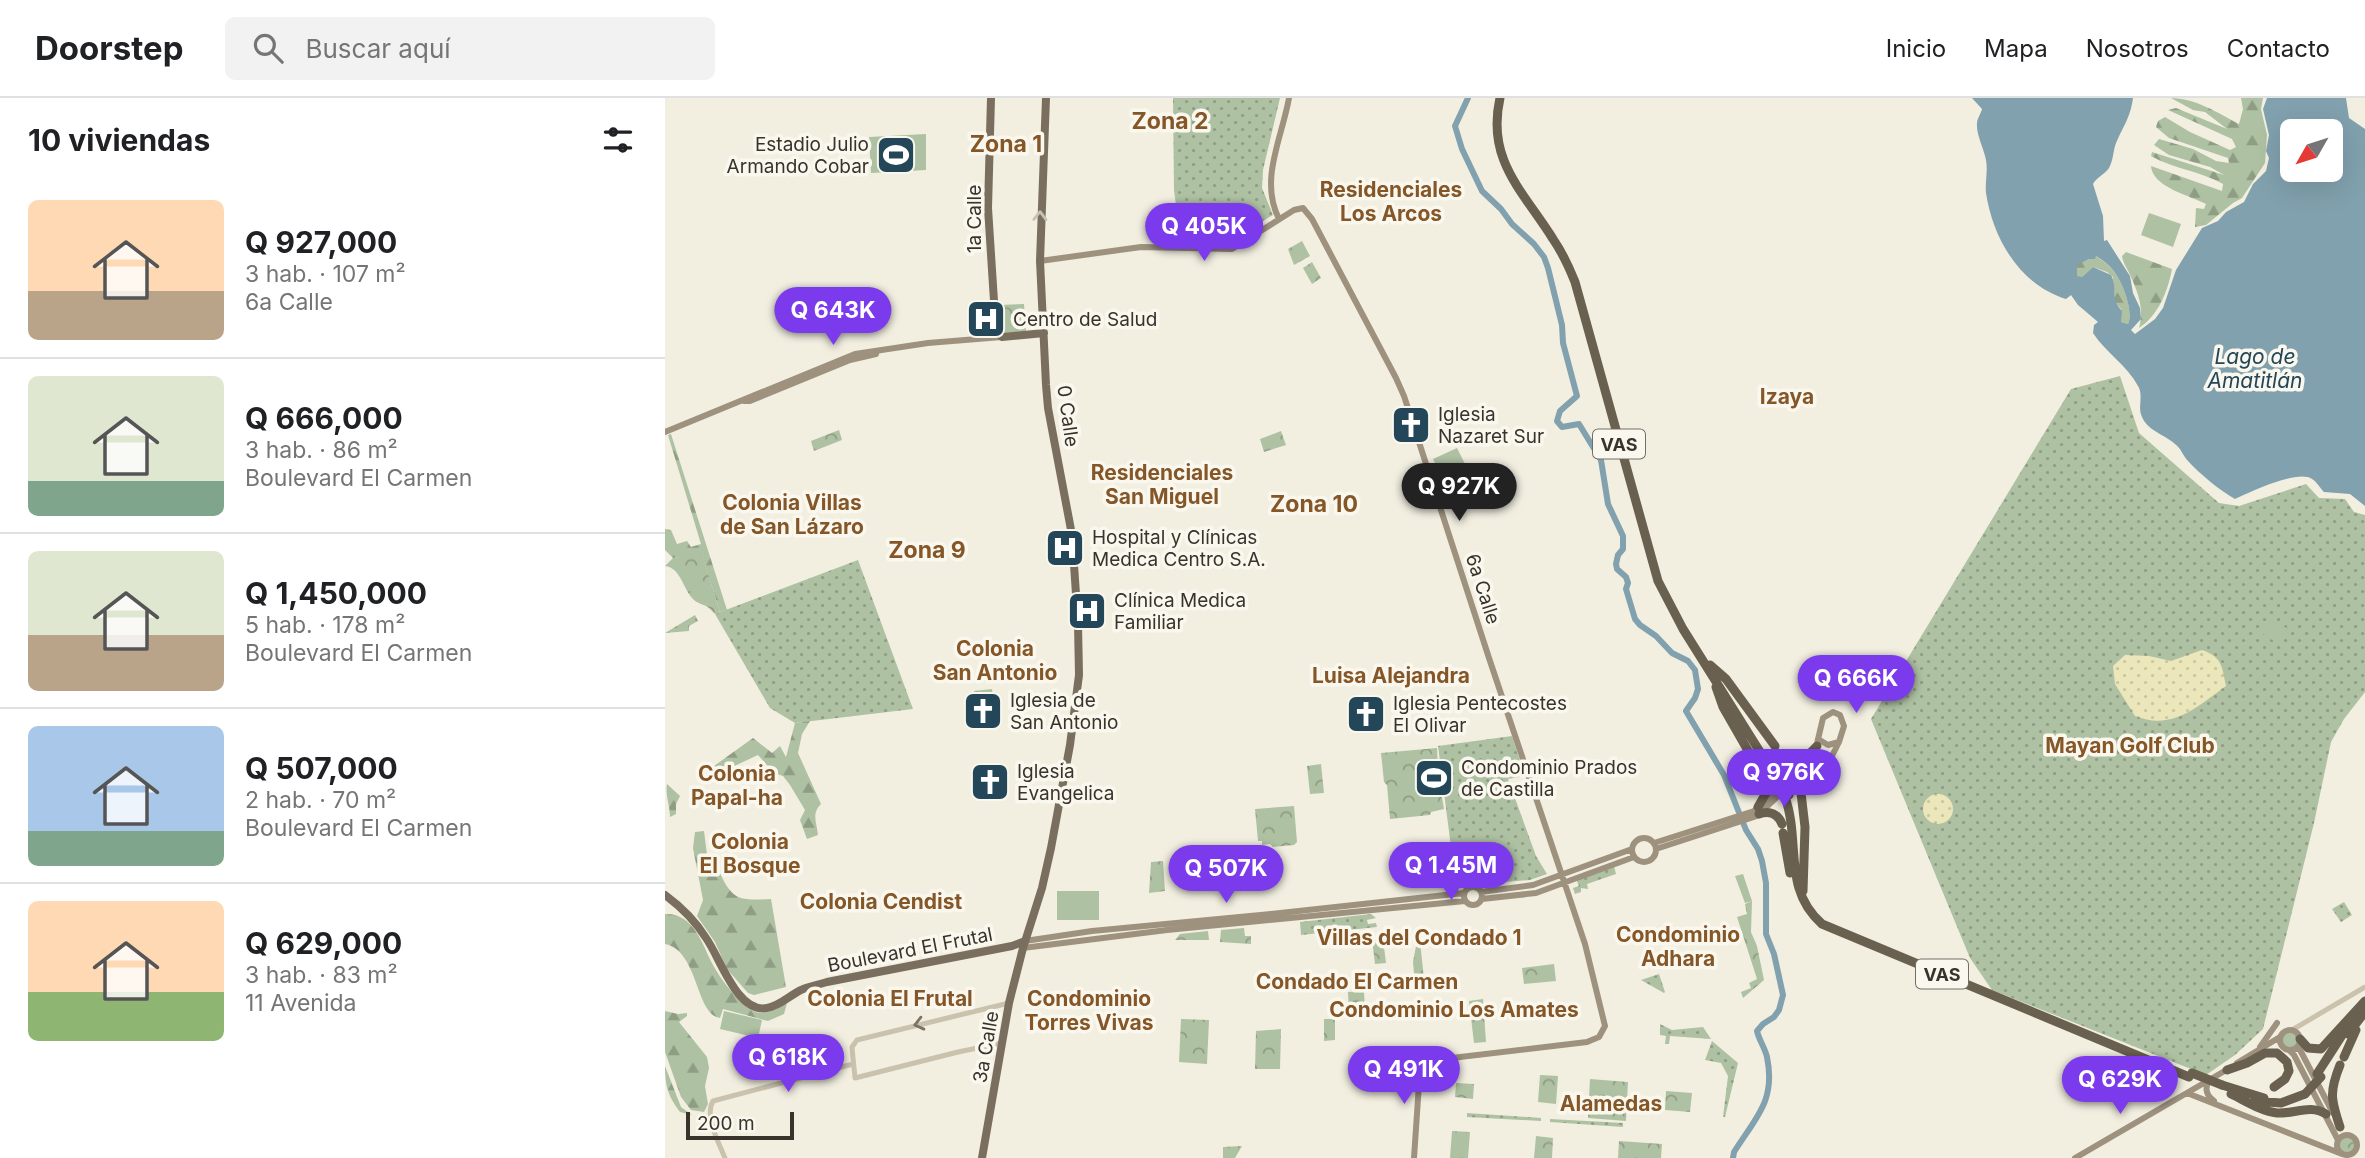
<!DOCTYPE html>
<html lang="es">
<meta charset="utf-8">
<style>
:root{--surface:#fff;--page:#f2f2f2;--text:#202124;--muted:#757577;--line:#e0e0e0;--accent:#7c3aed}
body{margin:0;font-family:Inter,sans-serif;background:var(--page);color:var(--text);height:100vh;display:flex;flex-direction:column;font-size:26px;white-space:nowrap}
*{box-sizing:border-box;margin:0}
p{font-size:23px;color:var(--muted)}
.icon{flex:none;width:38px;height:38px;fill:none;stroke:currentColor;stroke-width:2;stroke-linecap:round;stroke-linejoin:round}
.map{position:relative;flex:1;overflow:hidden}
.details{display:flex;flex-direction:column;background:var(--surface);width:665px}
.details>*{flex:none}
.needle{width:46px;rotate:231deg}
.tools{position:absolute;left:1615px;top:21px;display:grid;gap:14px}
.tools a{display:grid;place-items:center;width:63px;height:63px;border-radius:10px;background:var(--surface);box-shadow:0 7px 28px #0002;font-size:35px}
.scale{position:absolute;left:21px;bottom:18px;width:108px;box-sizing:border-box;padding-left:7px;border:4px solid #39332b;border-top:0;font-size:19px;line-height:24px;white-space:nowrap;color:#39332b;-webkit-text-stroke:5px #faf8ee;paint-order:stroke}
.price{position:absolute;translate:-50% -60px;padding:0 16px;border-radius:24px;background:var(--accent);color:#fff;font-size:23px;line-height:46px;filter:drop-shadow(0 2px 4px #0008)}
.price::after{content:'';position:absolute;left:50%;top:42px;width:21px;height:16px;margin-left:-10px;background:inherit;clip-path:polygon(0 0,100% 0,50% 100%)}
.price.active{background:#222;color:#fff}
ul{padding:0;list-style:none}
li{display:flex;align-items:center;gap:21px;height:175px;padding:0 28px}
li+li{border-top:2px solid var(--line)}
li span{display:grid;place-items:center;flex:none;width:196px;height:140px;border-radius:10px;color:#555}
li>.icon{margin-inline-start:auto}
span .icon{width:84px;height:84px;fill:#fffc;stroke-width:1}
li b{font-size:30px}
h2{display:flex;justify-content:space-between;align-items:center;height:84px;padding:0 28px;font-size:30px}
header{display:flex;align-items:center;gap:42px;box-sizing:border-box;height:98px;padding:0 35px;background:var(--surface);border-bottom:2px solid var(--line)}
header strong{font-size:33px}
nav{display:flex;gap:38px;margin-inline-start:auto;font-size:24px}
.search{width:490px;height:63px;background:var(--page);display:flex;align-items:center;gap:18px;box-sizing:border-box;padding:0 24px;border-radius:10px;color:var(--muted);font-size:26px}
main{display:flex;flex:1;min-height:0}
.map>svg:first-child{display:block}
</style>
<header>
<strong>Doorstep</strong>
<div class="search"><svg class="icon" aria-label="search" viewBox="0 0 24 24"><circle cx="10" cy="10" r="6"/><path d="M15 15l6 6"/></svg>Buscar aquí</div>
<nav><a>Inicio</a><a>Mapa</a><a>Nosotros</a><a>Contacto</a></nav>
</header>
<main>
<section class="details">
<h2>10 viviendas<svg class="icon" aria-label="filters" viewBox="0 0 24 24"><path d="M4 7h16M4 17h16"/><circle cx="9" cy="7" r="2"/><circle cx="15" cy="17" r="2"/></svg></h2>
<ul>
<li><span style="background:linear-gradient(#ffd9b3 65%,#b9a48a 0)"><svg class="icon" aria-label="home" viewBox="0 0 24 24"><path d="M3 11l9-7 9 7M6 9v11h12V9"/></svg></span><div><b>Q 927,000</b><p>3 hab. · 107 m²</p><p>6a Calle</p></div></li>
<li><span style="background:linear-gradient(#dfe7d0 75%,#7fa58c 0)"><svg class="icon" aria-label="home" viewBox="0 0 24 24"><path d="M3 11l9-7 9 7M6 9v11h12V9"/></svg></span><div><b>Q 666,000</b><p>3 hab. · 86 m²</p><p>Boulevard El Carmen</p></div></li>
<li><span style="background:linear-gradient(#dfe7d0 60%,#b9a48a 0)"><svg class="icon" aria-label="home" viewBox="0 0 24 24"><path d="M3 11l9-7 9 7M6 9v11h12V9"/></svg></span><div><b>Q 1,450,000</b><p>5 hab. · 178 m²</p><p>Boulevard El Carmen</p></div></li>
<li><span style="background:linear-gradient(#a9c7e8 75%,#7fa58c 0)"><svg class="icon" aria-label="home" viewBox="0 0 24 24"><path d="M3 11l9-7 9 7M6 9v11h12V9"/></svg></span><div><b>Q 507,000</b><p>2 hab. · 70 m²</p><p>Boulevard El Carmen</p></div></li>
<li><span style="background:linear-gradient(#ffd9b3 65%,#8fb573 0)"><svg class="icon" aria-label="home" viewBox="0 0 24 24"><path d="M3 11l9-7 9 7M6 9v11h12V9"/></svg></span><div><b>Q 629,000</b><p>3 hab. · 83 m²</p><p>11 Avenida</p></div></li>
</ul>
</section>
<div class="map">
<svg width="1700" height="1060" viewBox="0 0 1700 1060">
<defs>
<pattern id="grass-dots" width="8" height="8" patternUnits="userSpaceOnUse" patternTransform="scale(1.75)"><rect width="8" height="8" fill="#aec1a2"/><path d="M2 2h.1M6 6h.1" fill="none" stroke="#8f9d84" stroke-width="1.8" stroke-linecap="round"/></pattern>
<pattern id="forest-firs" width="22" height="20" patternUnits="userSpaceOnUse" patternTransform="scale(1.75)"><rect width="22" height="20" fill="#aec1a2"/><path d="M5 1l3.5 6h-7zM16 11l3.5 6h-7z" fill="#8f9d84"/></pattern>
<pattern id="sand-dots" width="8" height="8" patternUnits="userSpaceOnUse" patternTransform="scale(1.75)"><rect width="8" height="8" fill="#ebe7ba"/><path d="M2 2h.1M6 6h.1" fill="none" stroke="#cac7a0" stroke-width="1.8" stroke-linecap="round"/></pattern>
<pattern id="park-crowns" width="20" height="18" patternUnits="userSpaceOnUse" patternTransform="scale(1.75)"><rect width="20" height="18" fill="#aec1a2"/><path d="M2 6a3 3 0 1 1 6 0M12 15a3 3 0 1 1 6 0" fill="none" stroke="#8f9d84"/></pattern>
</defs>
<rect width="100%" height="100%" fill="#f2efe1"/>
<path fill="url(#grass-dots)" d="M508,0h107l-17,72 -1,18 11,27 -46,27 -30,-1 -1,-13 -4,-3 -13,3 -5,-38z
M1455,278l19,57 80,70 20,3 67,-22 13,14 26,1 9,13 11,3v177l-21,27 -13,23 -17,81 -51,206 -28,26 -29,20 -214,-85 -22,-32 -99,-239 200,-330z
M193,462l55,149 -118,14 -25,-15 -55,-94z
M30,517l3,6 -9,5v5l-24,2z
M847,638l13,40 -17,3 28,77 11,18 -17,6 -51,4 -5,-2 -18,4 -18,-140z
M949,768l2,8 -29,10 1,5 -7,-1v4l-6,2 -2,-6 6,-2 -3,-7z
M1679,804l8,13 -11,7 -9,-13z
M706,816l5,4 -9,2 1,4 8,-1 1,4 -76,8 -1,-13z
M994,876l6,18 -1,1 -23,-13z
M995,926l12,6 31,-3 8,12 -41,-3 -1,8h-4l1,-8 -6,-1z
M1047,943l26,22 -13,54h-2l5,-41 -7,-13 -16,-3z
M802,1015l74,5v3l-74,-4z
M885,1021l73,4v4l-73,-5z"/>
<path fill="url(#forest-firs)" d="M1506,0c24,0 47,15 68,26l4,-15 -2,-11h22l-2,11 6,26 -2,28 -23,35 -9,5 -27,22 -11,2 1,-19 8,1 2,-5c-15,-8 -54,-17 -55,-38l71,25 1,-7c-23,-13 -49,-15 -72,-28l1,-4 72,23 -14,-8 -41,-12 -15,-10 5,-6 34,10 23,12 13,2 -1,-5 -59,-20 -13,-11 2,-6 7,-4 25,15 40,18 6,-3 -4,-8 -64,-29 8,-2 51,21 -22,-17 -12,-2z
M1461,154l46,17c-4,22 -14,47 -33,59 5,-18 0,-33 -8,-51 -3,-8 -8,-13 -9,-21z
M1431,158c6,5 12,8 17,14 9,11 21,41 15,54l-7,-2v-13l-7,-8 -1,-24 -6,-5 -14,-5 -12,11 -4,-1v-13l12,-5h5z
M6,336l56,176 -7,2 -18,-57 -29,3 -8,-8v-21l6,1 6,14 10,-3 4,6 10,-3 -33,-109z
M145,623l-8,13 -4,19 23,51c-10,10 -4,19 -3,31l-11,4 -7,-19 5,-10 -15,-25 -7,-9 -9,-3 -16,-18 -30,14 -21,2 46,-33 19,15 8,-7 6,11 9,-34z
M2,686l13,12 -4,8v10l-6,3c0,-11 -5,-23 -3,-33z
M39,733l4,32 9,4c15,32 18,34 54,32l15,88 -32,8 -6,-2 -21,-24 -12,-27 -18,-26 6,-16 -10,-52 2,-16z
M0,816c29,-1 37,30 48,51 7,13 17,25 26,35 6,6 13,13 23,13 9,0 17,-6 25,-10l-3,11 -16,7 -45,-12 -3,9c-25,-4 -21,-67 -55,-74z
M0,913l13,3 9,-1v3l-8,6 28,35 2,11 -4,18 3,18 -4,8 -13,-2 -10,-13 -16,-45z
M0,968l16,41 11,8 -12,-3c-12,-16 -15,-26 -15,-46z"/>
<path fill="url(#sand-dots)" d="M1537,552c20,7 20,16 24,36 -29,21 -54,45 -91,30l-20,-32 -2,-18 12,-11 24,1 22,5z
M1258 711a15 15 0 1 1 30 0a15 15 0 1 1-30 0Z"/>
<path fill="url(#park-crowns)" d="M637,143l8,15 -16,9 -6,-16z
M647,164l9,16 -9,6 -9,-16z
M359,206l2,28 -22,1 -4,-5 -1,-23z
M174,332l3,10 -28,11 -3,-10z
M616,333l5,14 -22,7 -4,-13z
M37,456l18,58 -5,2c-10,-12 -15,-8 -22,-15 -10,-10 -12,-31 -28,-33l8,-8z
M327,591l2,15 -18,2 -2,-15z
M772,650l1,20 -9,1 2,18 9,-1 4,23 -13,3 -1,3 -40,4 -3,-34 -3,-3 -3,-29z
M656,666l3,29 -14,1 -3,-28z
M629,708l3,36 -3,3 -21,2 -3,-3 -8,1v-4h-4l-3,-32z
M498,763l2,30 -16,2 2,-31z
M1087,803l-1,31 6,14 7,34 -21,18 -2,-6 10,-4 -2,-5 8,-4 -20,-62 10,-3 -2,-10z
M579,830l1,8h6v8l-31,-2 1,-12z
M543,833l1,9h-34l5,-6z
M718,841l3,24 -11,1 -3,-24z
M752,843h3l4,38h-3l1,5h-7l-2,-22z
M889,866l2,17 -32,3 -2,-16z
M699,893l1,22 -16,1 -1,-22z
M818,901l3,43 -12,1 -5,-42z
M516,921l28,1 -2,44 -28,-2z
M659,921h11v21l-11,1z
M616,931l-1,40h-25l1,-38z
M1617 942a8 8 0 1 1 16 0a8 8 0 1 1-16 0Z
M708,961l42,3 -1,18 -37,-2 -4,-6z
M875,977l18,1 -2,28 -18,-2z
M925,981l38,3 -2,39 -38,-3z
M791,985l18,1 -1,15 -18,-2z
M1001,993l26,2 -2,19 -25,-2z
M787,1033l18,1 -2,26h-18z
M871,1038l17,2 -1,20h-18z
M1674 1047a8 8 0 1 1 16 0a8 8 0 1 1-16 0Z
M954,1043l43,3 -1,14h-43z
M577,1048l-7,12h-12v-11z"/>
<path fill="#aec1a2" d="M261,36v36l-55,3 -2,-36z
M1484,115l32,11 -8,23 -32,-12z
M792,350l8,16 -24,11 -8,-16z
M36,484l8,11 -12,8 -8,-11z
M1608,520l16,12 -11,14 -16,-11z
M773,670l2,18 -9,2 -3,-19z
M1078,776l9,27 -7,2 -10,-27z
M392,793h42v29h-42z
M59,913l38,9 -4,18 -38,-9z"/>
<path fill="#81a1ae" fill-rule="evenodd" d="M1307,0h161c-3,22 -11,29 -18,48 -2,7 -2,15 -6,22 -5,7 -12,9 -16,16l10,32 1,25 3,-1 23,36 3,17 7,15 1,11 -10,11 4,4 20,-15 8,-11 13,-38 26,-42 16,-7 8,-9 18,-10 9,-18 13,-13 3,-13 -3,-7 3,-16 -6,-26 4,-11h79l3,20 16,11v377l-15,-12 -26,-2c-4,-4 -8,-11 -12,-13 -14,-10 -62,13 -77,20 -16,-9 -35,-25 -47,-38 -5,-5 -7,-13 -13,-17 -10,-9 -28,-14 -33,-27 -5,-10 2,-21 -4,-31 -11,-21 -32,-33 -45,-53l1,-8 4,-3 -20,-17 -7,-10 -5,4c-46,-14 -73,-60 -80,-106 -1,-11 2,-22 0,-33 -2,-11 -10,-26 -9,-36 0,-6 4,-10 5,-15zM1628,33h38v39h-38zM1431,158c6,4 12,8 17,14 9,11 21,41 15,54l-7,-2 1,-11c-14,-16 -3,-20 -11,-36l-18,-8 -11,10 -5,-1v-11l12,-6h6z"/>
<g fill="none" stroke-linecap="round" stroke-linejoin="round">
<path stroke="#81a1ae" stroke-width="6" d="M803,0l-13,28 7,23 20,42 19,18 11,15 22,20 10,13 4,11 14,57 1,18 14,53 -17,15 -3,10 5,6 17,-3 22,36 7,44 15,32v13l-5,6 -2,9 1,5 9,8 2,6 -2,6 9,30 5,6 16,11 16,17 16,8 7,9 3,19 -3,9 -9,13 38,64 22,55 12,19 4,12 4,22v51l8,20 9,41 -4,15 -5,7 -11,7 -6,7c2,9 8,17 10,26 9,44 -11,60 -33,95l-1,6"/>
<path stroke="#cac2ad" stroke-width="5" d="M1627,932l73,-43
M337,945l-44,9 -103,26 -3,-31 5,-7 152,-37
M60,1060c-6,-15 -21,-42 -12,-57l140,-37"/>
<path stroke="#9e927f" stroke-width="6" d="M614,121c-20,-39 3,-81 10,-121
M375,163l101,-14 91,2 62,-39 9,-2 9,11 84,159 8,18 85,262 96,286 20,82 -6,11 -12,5 -161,19 -6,8 -6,89
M79,303h6l100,-41 26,-6
M0,334l190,-78 73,-11 74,-6
M1153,641l10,6 11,-3
M967 752a12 12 0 1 1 24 0a12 12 0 1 1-24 0Z
M989,745l100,-32 57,-54
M991,751l101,-33 42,-40 21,-9 12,-11 7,-14 5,-16 -4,-11 -7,-3 -10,6 -7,30
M799 798a9 9 0 1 1 18 0a9 9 0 1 1-18 0Z
M816,794l52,-7 99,-36
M817,801l54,-6 98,-36
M360,843l67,-10 179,-17 193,-21
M358,850l144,-18 298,-29
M1615 942a10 10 0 1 1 20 0a10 10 0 1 1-20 0Z
M1633,948l35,67
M1595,949l17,-24
M1625,953l4,4 44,85
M1572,965l43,-26
M1544,983c-5,8 -2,15 5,20
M1522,995l155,61
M1672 1047a10 10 0 1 1 20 0a10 10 0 1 1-20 0Z
M1410,1060l153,-89"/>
<path stroke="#7a6f5e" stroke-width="8" d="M326,0l-3,110 8,124 6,5 42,-4
M0,797c15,11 31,27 41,43 14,19 31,76 61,70 13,-2 23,-13 34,-18 8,-4 17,-5 26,-8l185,-36 13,-5
M317,1060l27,-155 14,-55 19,-60 9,-40 19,-103 9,-70 -1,-51 -6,-89 -24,-127 -2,-23 -6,-124 6,-163"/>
<path stroke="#6a6050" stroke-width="9" d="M835,0c-14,62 23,93 53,141 9,13 16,28 22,43l83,299 25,48 94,150
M1045,567l16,14 49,67
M1051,589l7,20 43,75v11l-8,14
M1116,656c14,14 25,4 36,-8
M1134,678l6,51 -2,64
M1120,699c16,45 -3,92 37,127l367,153
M1094,716c11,-4 19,0 23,10
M1118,735l7,40
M1683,936l17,-22
M1635,941l8,9 13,1 44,-48
M1679,959l12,-27
M1562,972l20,-7 18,-10h12l10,9 2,9 -4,8 -11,8
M1652,976l31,-48
M1557,987l42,13
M1566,996c15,7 30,17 46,19 18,1 33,-9 49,1
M1590,1003l26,2 24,-9
M1675,1029c-9,-27 -11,-35 0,-62"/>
<path stroke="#6a6050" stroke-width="9" d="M1116,679l8,18
M1527,975l30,12
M1640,996l16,-17"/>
</g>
<defs><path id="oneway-chevron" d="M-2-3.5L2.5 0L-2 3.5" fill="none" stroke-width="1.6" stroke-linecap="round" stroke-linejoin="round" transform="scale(1.75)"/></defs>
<use stroke="#c7c1b4" href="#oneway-chevron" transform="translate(375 118) rotate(-89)"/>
<use stroke="#7a7366" href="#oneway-chevron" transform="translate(254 926) rotate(166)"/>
<defs>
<g id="stadium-square" transform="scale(2.0125)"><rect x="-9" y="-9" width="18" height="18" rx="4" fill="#234759" stroke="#faf8ee"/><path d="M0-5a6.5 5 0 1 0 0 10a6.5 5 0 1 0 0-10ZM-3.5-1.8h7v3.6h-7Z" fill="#fff"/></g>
<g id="hospital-square" transform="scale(2.0125)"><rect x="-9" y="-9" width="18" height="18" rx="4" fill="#234759" stroke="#faf8ee"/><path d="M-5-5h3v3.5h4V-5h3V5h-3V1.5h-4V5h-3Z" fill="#fff"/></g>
<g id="church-square" transform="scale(2.0125)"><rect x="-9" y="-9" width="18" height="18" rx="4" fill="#234759" stroke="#faf8ee"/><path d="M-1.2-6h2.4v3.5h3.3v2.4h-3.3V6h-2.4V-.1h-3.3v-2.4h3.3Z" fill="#fff"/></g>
</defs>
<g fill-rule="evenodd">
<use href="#stadium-square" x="231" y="57"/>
<use href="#hospital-square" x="321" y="221"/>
<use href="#church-square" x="746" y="327"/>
<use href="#hospital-square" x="400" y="450"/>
<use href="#hospital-square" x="422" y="513"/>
<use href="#church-square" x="318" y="613"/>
<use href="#church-square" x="701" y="616"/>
<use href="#stadium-square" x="769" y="680"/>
<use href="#church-square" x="325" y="684"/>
</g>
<g text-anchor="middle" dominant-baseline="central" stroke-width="7" stroke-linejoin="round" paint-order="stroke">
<g fill="#faf8ee" stroke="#736e66" stroke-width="2">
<rect x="928" y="331.5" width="52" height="29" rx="5"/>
<rect x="1251" y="861.5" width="52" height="29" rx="5"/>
</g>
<g font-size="18" font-weight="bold" fill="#39332b">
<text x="954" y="346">VAS</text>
<text x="1277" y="876">VAS</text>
</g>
<g font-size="19" fill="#39332b" stroke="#faf8ee" text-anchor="start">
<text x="204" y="46" text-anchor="end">Estadio Julio<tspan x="204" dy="22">Armando Cobar</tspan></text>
<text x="348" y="221">Centro de Salud</text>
<text x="773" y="316">Iglesia<tspan x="773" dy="22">Nazaret Sur</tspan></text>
<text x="427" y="439">Hospital y Clínicas<tspan x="427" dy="22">Medica Centro S.A.</tspan></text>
<text x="449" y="502">Clínica Medica<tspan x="449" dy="22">Familiar</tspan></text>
<text x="345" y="602">Iglesia de<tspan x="345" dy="22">San Antonio</tspan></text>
<text x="728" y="605">Iglesia Pentecostes<tspan x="728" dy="22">El Olivar</tspan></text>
<text x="796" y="669">Condominio Prados<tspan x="796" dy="22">de Castilla</tspan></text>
<text x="352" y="673">Iglesia<tspan x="352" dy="22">Evangelica</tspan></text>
</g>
<g font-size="19" fill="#39332b" stroke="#faf8ee">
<text transform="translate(309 121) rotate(-90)">1a Calle</text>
<text transform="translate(403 318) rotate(82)">0 Calle</text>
<text transform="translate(818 491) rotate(72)">6a Calle</text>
<text transform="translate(245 852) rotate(-11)">Boulevard El Frutal</text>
<text transform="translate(321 949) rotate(-80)">3a Calle</text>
</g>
<g font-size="21" font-weight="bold" fill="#845628" stroke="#faf8ee">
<text x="726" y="91">Residenciales<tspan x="726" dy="24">Los Arcos</tspan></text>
<text x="1122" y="298">Izaya</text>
<text x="497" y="374">Residenciales<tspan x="497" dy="24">San Miguel</tspan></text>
<text x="127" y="404">Colonia Villas<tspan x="127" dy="24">de San Lázaro</tspan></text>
<text x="330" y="550">Colonia<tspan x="330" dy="24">San Antonio</tspan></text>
<text x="726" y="577">Luisa Alejandra</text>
<text x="1465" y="647">Mayan Golf Club</text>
<text x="72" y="675">Colonia<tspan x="72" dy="24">Papal-ha</tspan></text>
<text x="85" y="743">Colonia<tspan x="85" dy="24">El Bosque</tspan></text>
<text x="216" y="803">Colonia Cendist</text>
<text x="1013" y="836">Condominio<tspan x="1013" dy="24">Adhara</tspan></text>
<text x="754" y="839">Villas del Condado 1</text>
<text x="692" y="883">Condado El Carmen</text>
<text x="225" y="900">Colonia El Frutal</text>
<text x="424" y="900">Condominio<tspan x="424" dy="24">Torres Vivas</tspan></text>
<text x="789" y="911">Condominio Los Amates</text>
<text x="946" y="1005">Alamedas</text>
</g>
<g font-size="21" font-style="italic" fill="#234759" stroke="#faf8ee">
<text x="1590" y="258">Lago de<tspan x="1590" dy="24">Amatitlán</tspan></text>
</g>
<g font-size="23" font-weight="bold" fill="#845628" stroke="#faf8ee">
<text x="505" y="23">Zona 2</text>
<text x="341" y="46">Zona 1</text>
<text x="649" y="406">Zona 10</text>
<text x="262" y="452">Zona 9</text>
</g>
</g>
</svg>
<div class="tools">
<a><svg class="needle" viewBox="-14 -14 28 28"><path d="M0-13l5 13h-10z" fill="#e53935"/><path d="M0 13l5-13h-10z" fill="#757577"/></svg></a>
</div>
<div class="scale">200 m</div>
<b class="price" style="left:539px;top:165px">Q 405K</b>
<b class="price" style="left:168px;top:249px">Q 643K</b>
<b class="price active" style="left:794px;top:425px">Q 927K</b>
<b class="price" style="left:1191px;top:617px">Q 666K</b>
<b class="price" style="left:1119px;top:711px">Q 976K</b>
<b class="price" style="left:786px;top:804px">Q 1.45M</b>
<b class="price" style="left:561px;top:807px">Q 507K</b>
<b class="price" style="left:123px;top:996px">Q 618K</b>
<b class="price" style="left:739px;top:1008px">Q 491K</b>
<b class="price" style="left:1455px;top:1018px">Q 629K</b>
</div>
</main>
